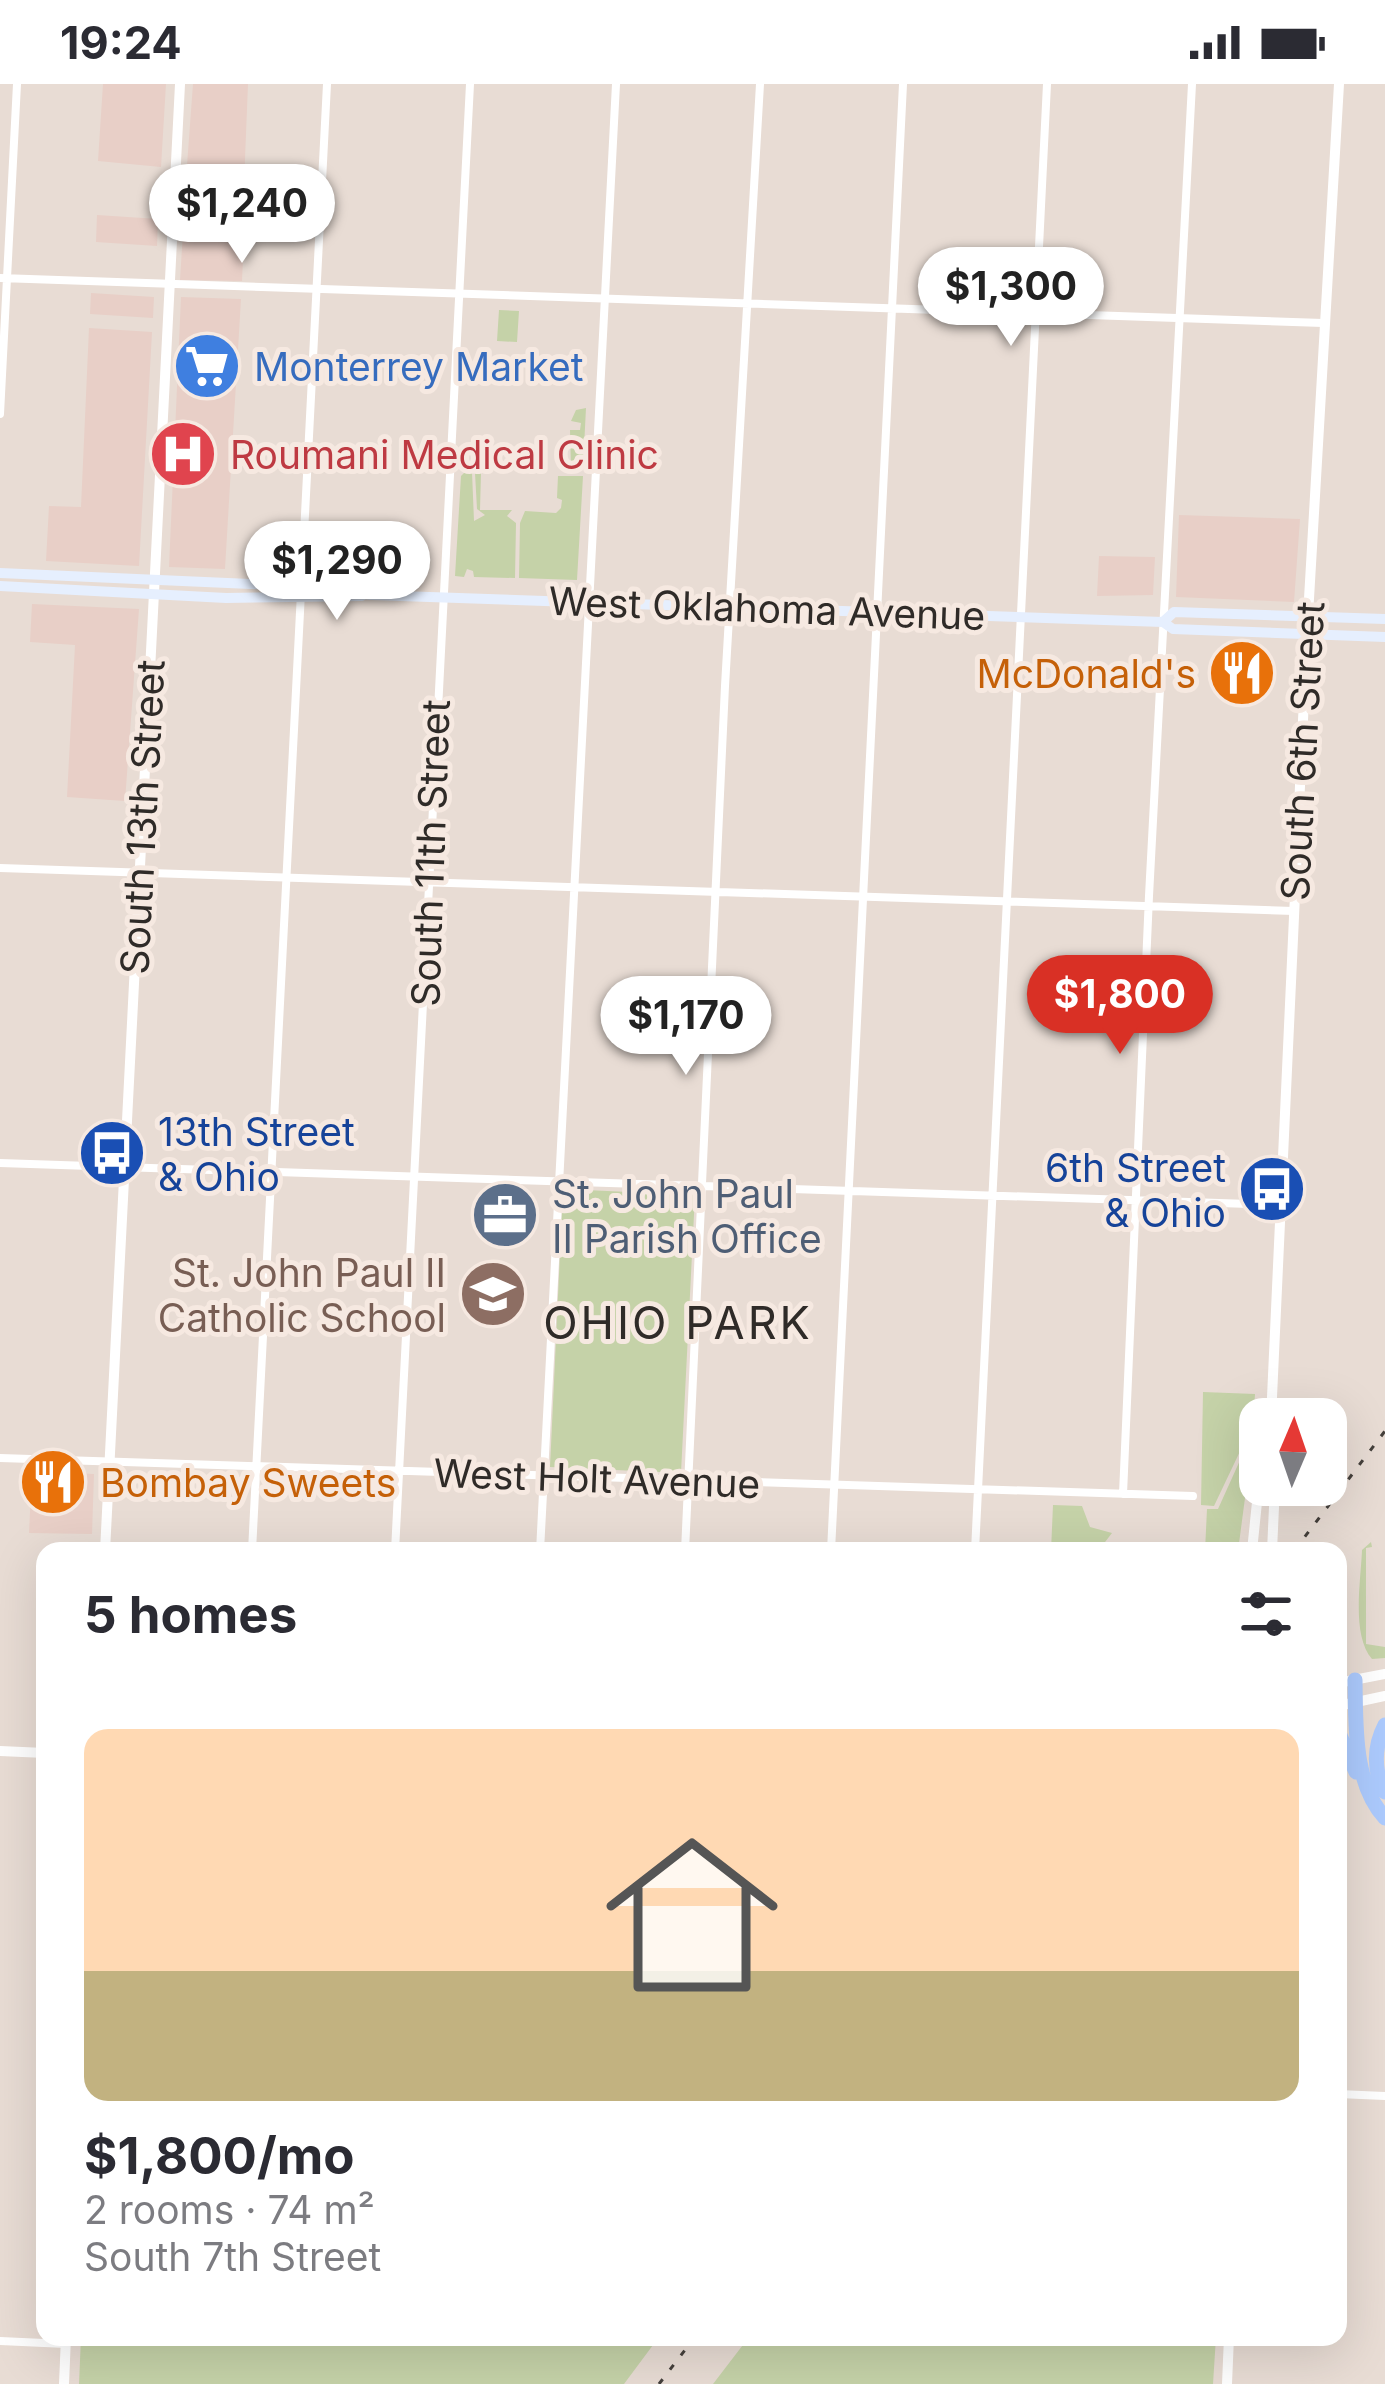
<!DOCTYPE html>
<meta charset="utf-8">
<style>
:root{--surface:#fff;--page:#f2f2f3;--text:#2b2b33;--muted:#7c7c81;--line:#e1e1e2;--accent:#d93025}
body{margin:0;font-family:Inter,sans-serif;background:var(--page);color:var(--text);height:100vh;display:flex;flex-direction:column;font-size:45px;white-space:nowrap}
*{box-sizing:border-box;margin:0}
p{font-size:39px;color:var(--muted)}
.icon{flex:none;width:66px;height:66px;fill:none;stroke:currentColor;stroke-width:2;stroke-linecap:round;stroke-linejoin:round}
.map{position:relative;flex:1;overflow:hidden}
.sheet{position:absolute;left:36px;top:1458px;width:1311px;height:804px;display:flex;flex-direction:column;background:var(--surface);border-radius:24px;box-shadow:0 12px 48px #0002}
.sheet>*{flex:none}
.needle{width:78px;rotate:2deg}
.controls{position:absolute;left:1239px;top:1314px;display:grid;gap:24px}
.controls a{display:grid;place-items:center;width:108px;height:108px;border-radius:24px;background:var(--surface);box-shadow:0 12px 48px #0002;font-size:60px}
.price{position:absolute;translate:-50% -102px;padding:0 27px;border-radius:42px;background:#fff;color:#222;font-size:39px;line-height:78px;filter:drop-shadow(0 3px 6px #0008)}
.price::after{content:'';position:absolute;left:50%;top:72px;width:36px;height:27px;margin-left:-18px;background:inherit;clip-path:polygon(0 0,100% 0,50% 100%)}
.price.on{background:var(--accent);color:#fff}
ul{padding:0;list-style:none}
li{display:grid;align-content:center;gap:24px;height:636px;padding:0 48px}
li+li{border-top:3px solid var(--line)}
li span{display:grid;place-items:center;height:372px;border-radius:24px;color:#555}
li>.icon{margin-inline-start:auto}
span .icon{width:216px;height:216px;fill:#fffc;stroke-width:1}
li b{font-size:51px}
h2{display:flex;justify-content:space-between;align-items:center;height:144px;padding:0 48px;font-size:51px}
.status{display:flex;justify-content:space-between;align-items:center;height:84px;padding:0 60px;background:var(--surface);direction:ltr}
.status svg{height:33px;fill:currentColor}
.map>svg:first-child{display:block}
</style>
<div class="status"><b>19:24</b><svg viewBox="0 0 49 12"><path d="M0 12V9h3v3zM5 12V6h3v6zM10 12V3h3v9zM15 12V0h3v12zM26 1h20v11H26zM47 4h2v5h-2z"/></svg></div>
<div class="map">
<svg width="1385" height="2300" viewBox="0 0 1385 2300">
<rect width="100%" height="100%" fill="#e8dcd4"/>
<path fill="#e8cfc7" d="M103,0h63l-5,83 -63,-6z
M193,0h55l-5,125 -59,-3z
M97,131l61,4 -1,27 -61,-4z
M183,148l61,3 -2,46 -62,-1z
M91,209l63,4 -1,21 -63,-4z
M181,213l60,2 -16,270 -56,-2z
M89,244l63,4 -13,234 -93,-5 3,-55 32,1z
M1179,431l121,4 -6,83 -118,-5z
M1099,472l56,1 -2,38 -56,1z
M32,520l107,5 -14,192 -58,-4 8,-152 -45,-3z
M32,1387l62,3 -2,60 -63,-1z"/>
<path fill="#c5d2a8" d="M499,226l20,1 -2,31 -20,-1z
M586,324l-3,59 -12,2 -1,-39h10l1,-7 -10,-2 5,-11z
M465,388h7l2,49 11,-6 -8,-6 -2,-36h6l-1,37h32l-5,6 9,7 -1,55 -41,-1 -1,-6 -6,-2 -3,8 -9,-1 6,-100z
M558,392h25l-6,104 -58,-2 1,-55 5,-12 31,2 5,-5 1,-8 -5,-2z
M563,1105l132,6 -14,278 -131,-6z
M1203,1308l52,2 -3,48 -9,3 -29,61 -13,-1z
M1252,1361l-14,106h-33l2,-42h11l28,-62z
M1053,1421l29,1 8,21 22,6 -10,13h-26l-1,5h-24z
M1371,1458l1,5 -6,1v96l19,3v11l-13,1c-21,-24 -11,-79 -10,-109z
M81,2253h578l-35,47h-545z
M749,2253h467l-3,47h-500z"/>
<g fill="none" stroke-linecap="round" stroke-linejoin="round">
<path stroke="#fff" stroke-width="8" d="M0,194l1323,45
M0,330l17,-330
M0,784l1294,43
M0,1079l1280,42
M0,1374l1193,38
M1123,1410l26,-598 43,-812
M252,1467l75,-1467
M395,1467l75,-1467
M540,1467l76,-1467
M685,1467l40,-865 35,-602
M831,1467l72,-1467
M975,1467l72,-1467
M1338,2010l47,2
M0,2257l66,3"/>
<path stroke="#fff" stroke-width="10" d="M1271,1335l36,-786 32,-549
M105,1467l75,-1467
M1252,1467l8,-78
M1272,1467l3,-66
M1338,1599l47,-9
M1338,1622l47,-10
M0,1667l45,2
M64,2300l2,-47
M1227,2300l2,-47"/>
<path stroke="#e6effe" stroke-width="10" d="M0,489l299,13 72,9 792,27 10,7 212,8
M0,502l226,12 136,-2
M1163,538l11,-10 211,7"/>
<path stroke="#accafd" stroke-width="15" d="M1355,1596c1,45 -2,103 30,138
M1385,1641c-11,21 -12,46 0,67
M1338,1647l18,41"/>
<path stroke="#45403c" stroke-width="3" stroke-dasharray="6 12" stroke-linecap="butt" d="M1294,1467l91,-120
M659,2300l36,-47"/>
</g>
<defs>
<g id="supermarket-disc" transform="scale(3.45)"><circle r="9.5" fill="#3f7fe0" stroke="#f6e9e1"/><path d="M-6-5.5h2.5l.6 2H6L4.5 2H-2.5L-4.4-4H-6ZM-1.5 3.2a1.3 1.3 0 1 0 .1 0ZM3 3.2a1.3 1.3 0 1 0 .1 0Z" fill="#fff"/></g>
<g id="hospital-disc" transform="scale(3.45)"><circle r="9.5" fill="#e0444e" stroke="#f6e9e1"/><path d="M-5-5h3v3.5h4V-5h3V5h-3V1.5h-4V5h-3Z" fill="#fff"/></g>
<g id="restaurant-disc" transform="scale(3.45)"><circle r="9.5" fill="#e8710a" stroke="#f6e9e1"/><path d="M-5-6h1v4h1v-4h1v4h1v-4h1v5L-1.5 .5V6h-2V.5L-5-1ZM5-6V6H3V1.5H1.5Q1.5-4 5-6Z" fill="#fff"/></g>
<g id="bus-disc" transform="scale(3.45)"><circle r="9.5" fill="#1a4fb4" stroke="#f6e9e1"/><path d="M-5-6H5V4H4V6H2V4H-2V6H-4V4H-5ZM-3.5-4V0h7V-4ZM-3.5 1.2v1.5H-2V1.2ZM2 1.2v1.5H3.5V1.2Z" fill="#fff"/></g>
<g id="office-disc" transform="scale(3.45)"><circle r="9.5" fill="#5c6f8a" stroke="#f6e9e1"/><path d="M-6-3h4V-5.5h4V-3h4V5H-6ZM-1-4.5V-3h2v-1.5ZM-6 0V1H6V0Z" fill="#fff"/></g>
<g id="school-disc" transform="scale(3.45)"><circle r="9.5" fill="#8d6e63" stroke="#f6e9e1"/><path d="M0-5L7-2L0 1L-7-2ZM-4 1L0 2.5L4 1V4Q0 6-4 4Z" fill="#fff"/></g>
</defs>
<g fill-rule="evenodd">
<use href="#supermarket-disc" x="207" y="282"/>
<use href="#hospital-disc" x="183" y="370"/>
<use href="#restaurant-disc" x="1242" y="589"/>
<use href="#bus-disc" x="112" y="1069"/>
<use href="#bus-disc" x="1272" y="1105"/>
<use href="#office-disc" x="505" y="1131"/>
<use href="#school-disc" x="493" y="1210"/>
<use href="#restaurant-disc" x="53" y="1398"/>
</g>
<g text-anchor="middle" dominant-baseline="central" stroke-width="10" stroke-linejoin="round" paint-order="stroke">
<g font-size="39" fill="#366cbe" stroke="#f6e9e1" text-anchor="start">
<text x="254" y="282">Monterrey Market</text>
</g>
<g font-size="39" fill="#be3a42" stroke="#f6e9e1" text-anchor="start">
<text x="230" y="370">Roumani Medical Clinic</text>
</g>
<g font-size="39" fill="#2f2b28" stroke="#f6e9e1">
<text transform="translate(767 524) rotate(2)">West Oklahoma Avenue</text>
<text transform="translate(1302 667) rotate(-87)">South 6th Street</text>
<text transform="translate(142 733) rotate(-87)">South 13th Street</text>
<text transform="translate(430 769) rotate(-88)">South 11th Street</text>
<text transform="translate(597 1394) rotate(2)">West Holt Avenue</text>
</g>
<g font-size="39" fill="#c56008" stroke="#f6e9e1" text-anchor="end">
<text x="1196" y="589">McDonald's</text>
<text x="100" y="1398" text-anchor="start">Bombay Sweets</text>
</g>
<g font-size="39" fill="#164399" stroke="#f6e9e1" text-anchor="start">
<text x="158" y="1047">13th Street<tspan x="158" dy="45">&amp; Ohio</tspan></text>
<text x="1226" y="1083" text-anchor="end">6th Street<tspan x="1226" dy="45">&amp; Ohio</tspan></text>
</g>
<g font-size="39" fill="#4e5e75" stroke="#f6e9e1" text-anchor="start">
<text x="552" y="1109">St. John Paul<tspan x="552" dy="45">II Parish Office</tspan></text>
</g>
<g font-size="39" fill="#785e54" stroke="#f6e9e1" text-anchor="end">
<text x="446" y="1188">St. John Paul II<tspan x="446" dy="45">Catholic School</tspan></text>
</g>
<g font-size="45" letter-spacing="3" fill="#2f2b28" stroke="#f6e9e1">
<text x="678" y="1238">OHIO PARK</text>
</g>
</g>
</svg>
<div class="controls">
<a><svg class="needle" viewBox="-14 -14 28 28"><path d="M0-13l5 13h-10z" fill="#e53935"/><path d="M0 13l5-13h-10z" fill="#7c7c81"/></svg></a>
</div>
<b class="price" style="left:242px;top:182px">$1,240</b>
<b class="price" style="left:1011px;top:265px">$1,300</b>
<b class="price" style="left:337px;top:539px">$1,290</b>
<b class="price on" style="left:1120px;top:973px">$1,800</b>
<b class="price" style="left:686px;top:994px">$1,170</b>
<section class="sheet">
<h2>5 homes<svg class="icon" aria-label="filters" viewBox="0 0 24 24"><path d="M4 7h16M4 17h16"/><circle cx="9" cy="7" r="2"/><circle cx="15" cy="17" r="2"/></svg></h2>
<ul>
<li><span style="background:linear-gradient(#ffd9b3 65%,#c2b280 0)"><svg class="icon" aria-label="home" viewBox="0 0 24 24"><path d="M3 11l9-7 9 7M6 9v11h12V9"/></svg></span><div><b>$1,800/mo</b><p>2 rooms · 74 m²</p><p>South 7th Street</p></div></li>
</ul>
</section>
</div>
